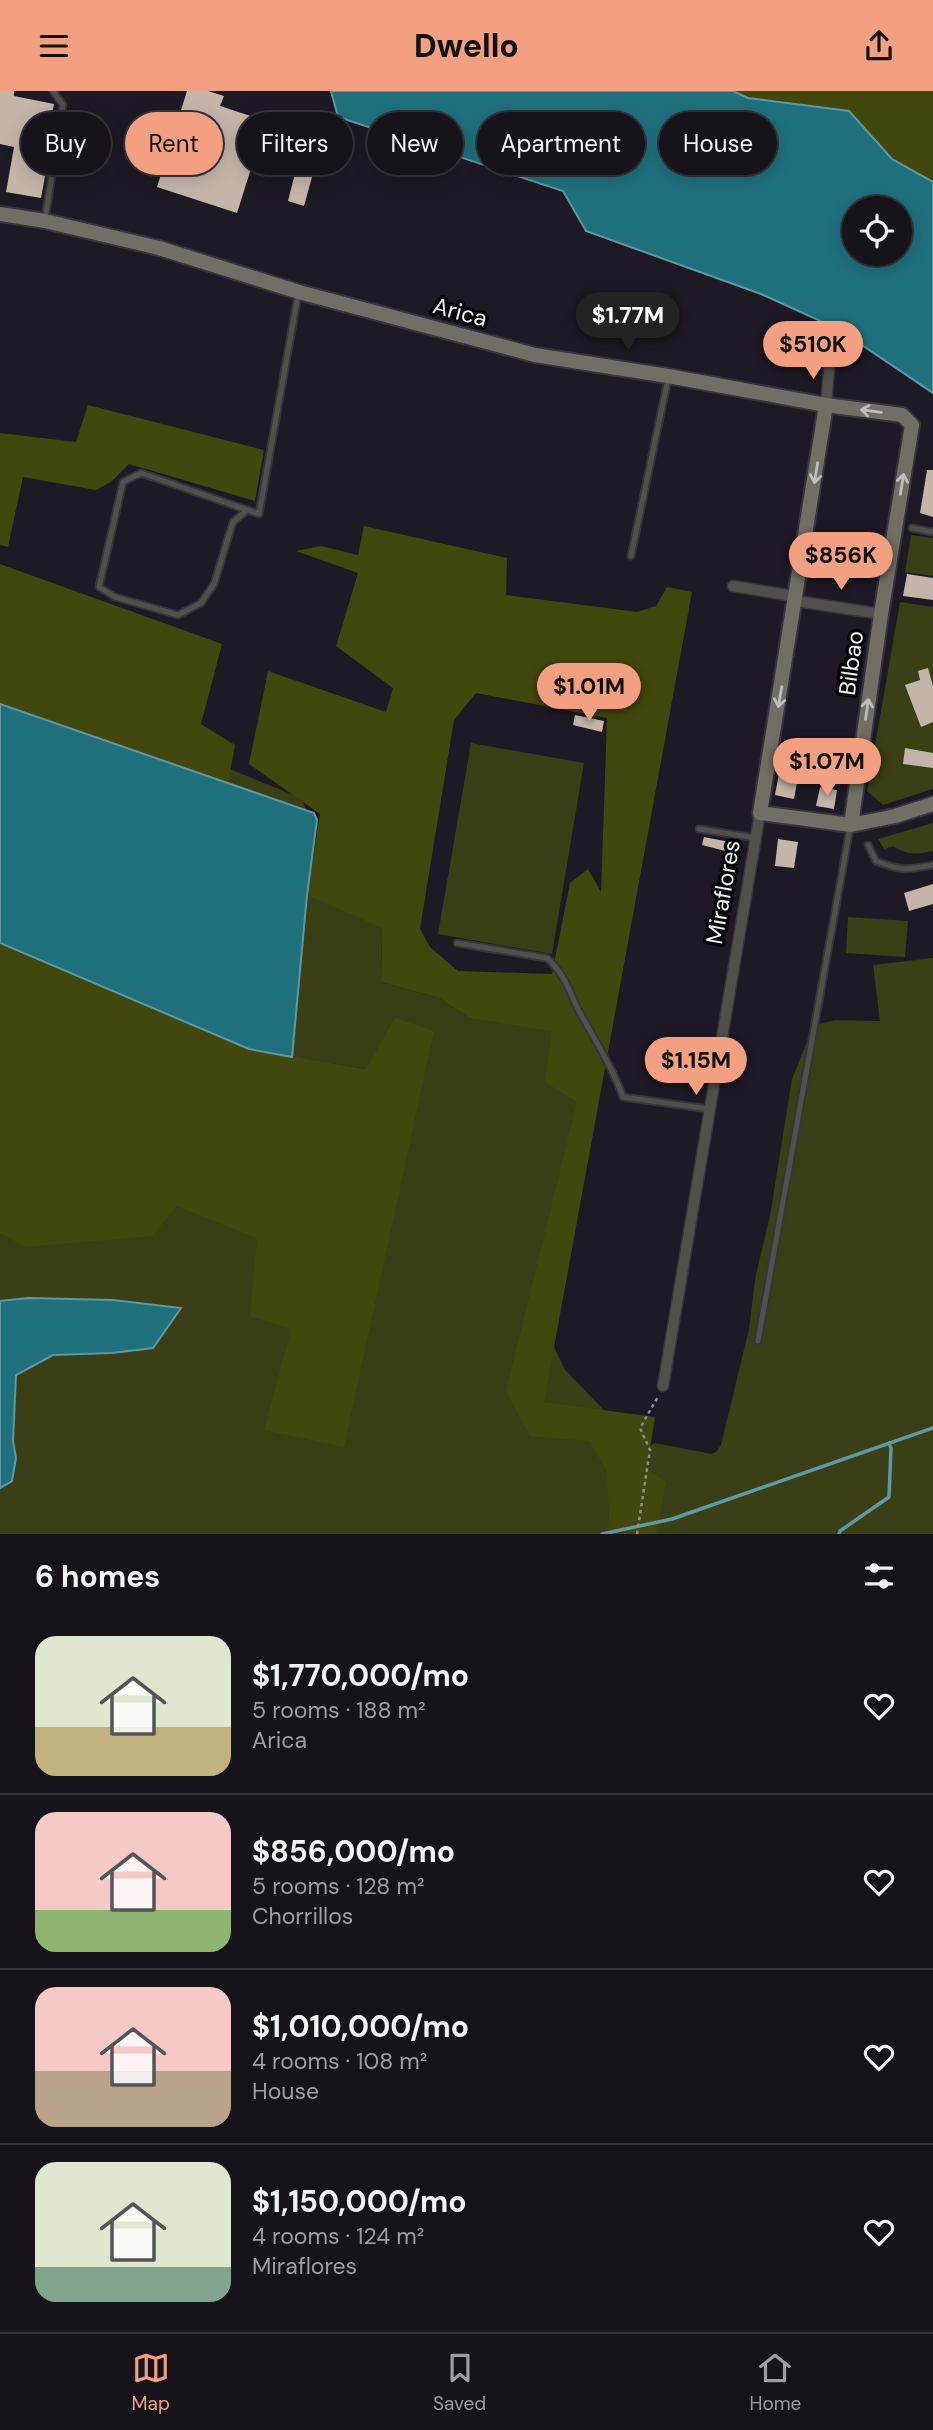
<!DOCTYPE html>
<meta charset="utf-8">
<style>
:root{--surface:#16131b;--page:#1f1c24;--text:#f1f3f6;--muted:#9e9ea3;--line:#35323a;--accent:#f2a081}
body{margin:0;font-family:"DM Sans",sans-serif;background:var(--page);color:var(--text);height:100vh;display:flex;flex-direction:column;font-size:26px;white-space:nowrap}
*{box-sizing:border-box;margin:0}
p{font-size:23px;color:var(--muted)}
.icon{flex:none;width:38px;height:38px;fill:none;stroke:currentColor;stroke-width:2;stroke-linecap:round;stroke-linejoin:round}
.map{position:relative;height:1443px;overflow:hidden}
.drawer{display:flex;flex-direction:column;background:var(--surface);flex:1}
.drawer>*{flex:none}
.guide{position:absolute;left:21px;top:21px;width:892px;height:63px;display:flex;gap:14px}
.fabs{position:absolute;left:842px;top:105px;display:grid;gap:14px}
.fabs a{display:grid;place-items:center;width:70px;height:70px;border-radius:50%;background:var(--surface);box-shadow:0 4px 18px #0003,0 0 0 2px var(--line);font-size:35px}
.price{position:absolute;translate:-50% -60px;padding:0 16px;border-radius:24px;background:var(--accent);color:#111;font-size:23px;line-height:46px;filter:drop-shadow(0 2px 4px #0008)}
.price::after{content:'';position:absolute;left:50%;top:42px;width:21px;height:16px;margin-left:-10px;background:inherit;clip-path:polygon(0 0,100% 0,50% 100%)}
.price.active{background:#222;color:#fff}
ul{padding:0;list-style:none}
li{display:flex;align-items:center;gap:21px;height:175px;padding:0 35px}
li+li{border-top:2px solid var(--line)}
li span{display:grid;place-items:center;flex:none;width:196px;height:140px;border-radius:21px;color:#555}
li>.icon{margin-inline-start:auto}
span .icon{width:84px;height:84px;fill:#fffc;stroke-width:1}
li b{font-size:30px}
h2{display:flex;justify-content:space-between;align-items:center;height:84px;padding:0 35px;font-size:30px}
.pill{padding:0 24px;border-radius:32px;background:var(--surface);box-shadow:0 4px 18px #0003,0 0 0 2px var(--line);font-size:24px;line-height:63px}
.pill.active{background:var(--accent);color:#111}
header{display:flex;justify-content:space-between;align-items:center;height:91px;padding:0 35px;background:var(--accent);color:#111;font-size:32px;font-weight:800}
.tab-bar{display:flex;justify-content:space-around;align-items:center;height:98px;border-top:2px solid var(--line);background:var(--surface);font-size:19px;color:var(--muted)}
.tab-bar a{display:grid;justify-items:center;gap:4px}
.tab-bar .active{color:var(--accent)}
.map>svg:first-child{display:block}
</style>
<header><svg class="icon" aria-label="menu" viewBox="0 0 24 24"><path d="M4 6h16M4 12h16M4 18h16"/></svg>Dwello<svg class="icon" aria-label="share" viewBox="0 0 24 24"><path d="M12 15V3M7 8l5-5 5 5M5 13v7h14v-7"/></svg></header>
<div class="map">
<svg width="933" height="1443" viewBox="0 0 933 1443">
<rect width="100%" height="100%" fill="#1e1924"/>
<path fill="#3b3f15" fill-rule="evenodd" d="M911,444l22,3v38l-28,-4z
M900,511l33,5v182l-50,16 -16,-14z
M0,597l222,78 79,32 8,19 -17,238 15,-160 62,25 13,8 -1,54 58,16 30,20 83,12 31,69 -37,216 9,34 10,21 39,40 14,27 13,97h-631v-478l162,-38 2,-6 -164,-89zM300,967l66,11 -22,8z
M471,652l113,20 -32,191 -114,-20z
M933,732v28c-16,3 -25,5 -40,-5l-9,3 -6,-10z
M848,826l60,4 -3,36 -59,-4z
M933,867v576h-300l15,-86 6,-5 6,1 52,10 5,-3 4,-6 28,-116 7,-55 14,-58 22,-137 16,-40 12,-15 15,-4 45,1 -7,-56z"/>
<path fill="#42470e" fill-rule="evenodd" d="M733,0h200v91l-41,-23 -43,-48 -101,-13z
M88,314l176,45 -9,51 -126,-37 -18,18 -15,8 -73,-13 -15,70 -8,-2v-112l76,9z
M364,435l143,32 -1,37 131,17 19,-6 11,-19 25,5 -148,810 111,15 -8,51 19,14 -10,52h-49l2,-16 -2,-47 -18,-30 -59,-5 -24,-45 71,-289 -32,-20 7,-51 -83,-13 -30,-20 -58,-16 1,-54 -75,-33 13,-81 -71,-50 19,-93 118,41 7,-24 -57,-42 22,-73 -62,-22 25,-5 37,9zM476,602l131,25 -6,174 -13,-23 -18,14 -18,91 -94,-3 -28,-24 -10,-18 34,-209z
M0,473l222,80 -21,80 34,21 -7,38 -228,-79z
M0,852l249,106 117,20 29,-51 39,13 -90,416 -80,-17 27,-101 -41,-13 7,-78 -81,-32 -23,30 -128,11 -25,-14z"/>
<path fill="#1f707d" stroke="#5f97a2" stroke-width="2" fill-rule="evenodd" d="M331,0h402l15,7 101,13 43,48 41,23v211l-95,-64 -77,-35 -175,-63 -23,-40 -225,-74zM900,117v46h-46v-46z
M0,613l314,109 3,7 -10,75 -15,162 -43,-8 -249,-106z
M28,1207l85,2 68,8 -28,40 -41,5 -59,2 -37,20 -3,66 3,17 -4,23 -12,7v-187z"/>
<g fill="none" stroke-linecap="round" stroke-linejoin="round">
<path stroke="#5f97a2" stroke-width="3.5" d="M602,1443l70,-15 261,-91
M839,1443l1,-3 49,-34 2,-49 -2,-5"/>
</g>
<path fill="#c3b5aa" d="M0,0h14v5l40,8 -14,66 6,1 -5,27 -35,-6 8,-45 -14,-3z
M187,0h21l16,5 -4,10 46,15 -29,92 -80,-26z
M300,63l17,5 -13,47 -16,-5z
M927,379h6v47l-13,-4z
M907,483l26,4v22l-30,-4z
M928,577l5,18v36l-12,5 -16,-42 15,-5 -2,-9z
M575,624l29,6 -2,11 -29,-7z
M905,657l28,5v15l-30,-4z
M781,671l19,4 -6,33 -19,-4z
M820,696l17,3 -3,19 -18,-3z
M704,746l36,7 -3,10 -35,-9z
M778,748l20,3 -4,26 -19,-2z
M933,793v20l-24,7 -5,-18z"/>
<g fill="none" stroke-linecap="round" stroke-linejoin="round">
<g stroke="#38333e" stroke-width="9">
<path id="lane" d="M45,128l18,-114 -10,-14
M246,420l-13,11 -19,62 -13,19 -23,12 -63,-18 -16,-10 24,-105 18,-9 118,41 39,-219
M912,437l21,4
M631,465l37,-177
M699,738l57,9
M868,754l8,16c25,10 30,9 57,4
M457,852l90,15c16,14 22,32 31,51 16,30 34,57 45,88l86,12
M758,1250l92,-513"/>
</g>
<g stroke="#38333e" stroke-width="13">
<path id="street" d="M826,314l4,-47
M733,495l54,9 9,6 85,13
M663,1295l97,-573"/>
</g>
<g stroke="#38333e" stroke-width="18">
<path id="secondary" d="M0,123l45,7 114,27 140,44 236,63 133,21 158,29 76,10 10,10 -31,189 -30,211
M826,314l-66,408 91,12 44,-9 38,-12"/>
</g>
<path stroke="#8d8993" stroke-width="2.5" stroke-dasharray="3.5 3.5" stroke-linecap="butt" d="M637,1443l13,-84 -10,-22 19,-33"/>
<use href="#lane" stroke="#53504b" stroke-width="5"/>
<use href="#street" stroke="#53504b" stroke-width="10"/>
<use href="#secondary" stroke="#726e65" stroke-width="14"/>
</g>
<defs><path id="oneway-shaft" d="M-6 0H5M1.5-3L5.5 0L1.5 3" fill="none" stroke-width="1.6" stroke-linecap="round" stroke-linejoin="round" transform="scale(1.75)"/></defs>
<g stroke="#c1bdbe">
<use href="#oneway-shaft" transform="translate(871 320) rotate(-173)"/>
<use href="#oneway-shaft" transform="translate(816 382) rotate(99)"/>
<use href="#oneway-shaft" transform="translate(902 393) rotate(-81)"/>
<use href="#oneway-shaft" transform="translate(780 606) rotate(100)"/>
<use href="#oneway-shaft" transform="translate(867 618) rotate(-82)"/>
</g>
<g text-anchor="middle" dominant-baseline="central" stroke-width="7" stroke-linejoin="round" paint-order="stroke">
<g font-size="23" fill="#f5f2fa" stroke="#07060a">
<text transform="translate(460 221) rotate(15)">Arica</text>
<text transform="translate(851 572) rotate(-82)">Bilbao</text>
<text transform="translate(723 801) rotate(-80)">Miraflores</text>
</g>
</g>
</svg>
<div class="fabs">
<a><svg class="icon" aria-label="locate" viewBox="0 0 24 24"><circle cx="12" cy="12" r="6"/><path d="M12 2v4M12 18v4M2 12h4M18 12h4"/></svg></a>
</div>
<b class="price active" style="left:628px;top:261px">$1.77M</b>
<b class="price" style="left:813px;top:290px">$510K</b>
<b class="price" style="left:841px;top:501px">$856K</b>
<b class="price" style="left:589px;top:632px">$1.01M</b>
<b class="price" style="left:827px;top:707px">$1.07M</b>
<b class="price" style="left:696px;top:1006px">$1.15M</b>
<div class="guide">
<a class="pill">Buy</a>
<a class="pill active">Rent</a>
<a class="pill">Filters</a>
<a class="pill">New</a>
<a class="pill">Apartment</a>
<a class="pill">House</a>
</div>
</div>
<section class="drawer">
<h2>6 homes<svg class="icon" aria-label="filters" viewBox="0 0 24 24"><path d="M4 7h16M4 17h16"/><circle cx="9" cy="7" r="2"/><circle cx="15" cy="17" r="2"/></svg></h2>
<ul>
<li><span style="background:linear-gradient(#dfe7d0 65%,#c2b280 0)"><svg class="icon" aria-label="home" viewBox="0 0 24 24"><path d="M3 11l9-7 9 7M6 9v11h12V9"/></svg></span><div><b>$1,770,000/mo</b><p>5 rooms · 188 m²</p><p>Arica</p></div><svg class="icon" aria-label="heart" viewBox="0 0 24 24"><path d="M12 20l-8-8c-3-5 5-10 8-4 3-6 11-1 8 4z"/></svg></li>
<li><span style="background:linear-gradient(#f6c9c9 70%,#8fb573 0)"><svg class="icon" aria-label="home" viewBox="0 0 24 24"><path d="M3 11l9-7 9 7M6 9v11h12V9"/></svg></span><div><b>$856,000/mo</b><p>5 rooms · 128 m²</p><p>Chorrillos</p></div><svg class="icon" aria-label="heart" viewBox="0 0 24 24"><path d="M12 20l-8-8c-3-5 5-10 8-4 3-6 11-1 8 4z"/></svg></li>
<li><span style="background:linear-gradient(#f6c9c9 60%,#b9a48a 0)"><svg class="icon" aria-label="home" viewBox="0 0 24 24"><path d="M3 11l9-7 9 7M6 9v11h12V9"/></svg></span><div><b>$1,010,000/mo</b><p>4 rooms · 108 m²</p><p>House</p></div><svg class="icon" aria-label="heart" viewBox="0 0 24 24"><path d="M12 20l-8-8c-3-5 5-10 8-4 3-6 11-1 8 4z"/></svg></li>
<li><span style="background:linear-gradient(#dfe7d0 75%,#7fa58c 0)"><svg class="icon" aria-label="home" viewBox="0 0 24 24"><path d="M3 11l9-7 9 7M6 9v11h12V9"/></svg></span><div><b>$1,150,000/mo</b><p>4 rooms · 124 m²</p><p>Miraflores</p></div><svg class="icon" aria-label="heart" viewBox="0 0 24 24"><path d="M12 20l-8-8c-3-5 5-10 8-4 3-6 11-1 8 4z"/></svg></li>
</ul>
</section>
<nav class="tab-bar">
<a class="active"><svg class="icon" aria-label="map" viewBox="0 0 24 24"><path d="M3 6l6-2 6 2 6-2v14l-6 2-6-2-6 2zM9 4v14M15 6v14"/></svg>Map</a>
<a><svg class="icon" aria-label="saved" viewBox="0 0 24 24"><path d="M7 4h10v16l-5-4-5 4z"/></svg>Saved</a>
<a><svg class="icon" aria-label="home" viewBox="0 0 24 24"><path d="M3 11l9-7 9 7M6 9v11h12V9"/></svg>Home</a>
</nav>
